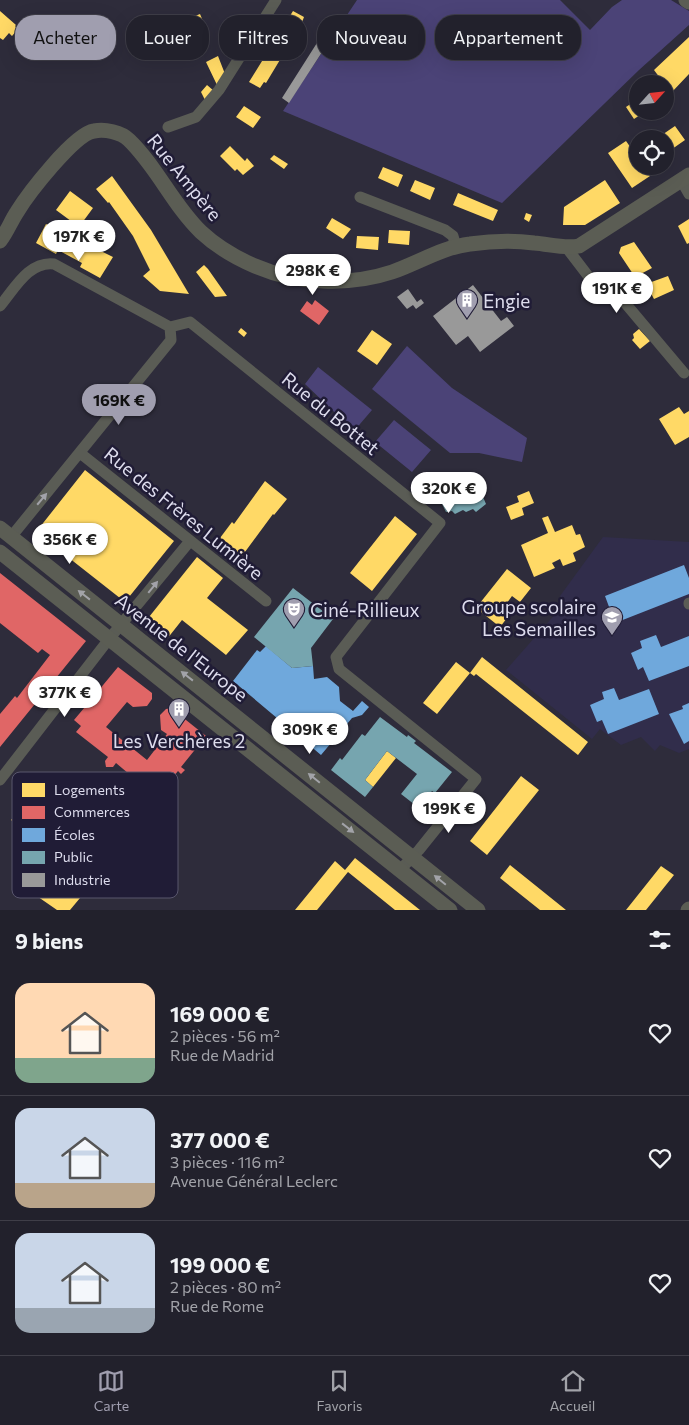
<!DOCTYPE html>
<html lang="fr">
<meta charset="utf-8">
<style>
:root{--surface:#22212c;--page:#2a2934;--text:#f1f3f6;--muted:#a2a3a9;--line:#3f3e48;--accent:#a09eaf}
body{margin:0;font-family:Commissioner,sans-serif;background:var(--page);color:var(--text);height:100vh;display:flex;flex-direction:column;font-size:19px;white-space:nowrap}
*{box-sizing:border-box;margin:0}
p{font-size:16px;color:var(--muted)}
.icon{flex:none;width:28px;height:28px;fill:none;stroke:currentColor;stroke-width:2;stroke-linecap:round;stroke-linejoin:round}
.map{position:relative;height:910px;overflow:hidden}
.sheet{display:flex;flex-direction:column;background:var(--surface);flex:1}
.sheet>*{flex:none}
.hud{position:absolute;left:15px;top:15px;width:660px;height:45px;display:flex;gap:10px}
.needle{width:32px;rotate:63deg}
.fabs{position:absolute;left:629px;top:75px;display:grid;gap:10px}
.fabs a{display:grid;place-items:center;width:45px;height:45px;border-radius:50%;background:var(--surface);box-shadow:0 5px 20px #0002,0 0 0 1px var(--line);font-size:25px}
.price{position:absolute;translate:-50% -42px;padding:0 11px;border-radius:18px;background:#fff;color:#222;font-size:16px;line-height:32px;filter:drop-shadow(0 1px 2px #0008)}
.price::after{content:'';position:absolute;left:50%;top:30px;width:15px;height:11px;margin-left:-8px;background:inherit;clip-path:polygon(0 0,100% 0,50% 100%)}
.price.current{background:var(--accent);color:#111}
ul{padding:0;list-style:none}
li{display:flex;align-items:center;gap:15px;height:125px;padding:0 15px}
li+li{border-top:1px solid var(--line)}
li span{display:grid;place-items:center;flex:none;width:140px;height:100px;border-radius:15px;color:#555}
li>.icon{margin-inline-start:auto}
span .icon{width:60px;height:60px;fill:#fffc;stroke-width:1}
li b{font-size:21px}
h2{display:flex;justify-content:space-between;align-items:center;height:60px;padding:0 15px;font-size:21px}
.pill{padding:0 18px;border-radius:20px;background:var(--surface);box-shadow:0 5px 20px #0002,0 0 0 1px var(--line);font-size:18px;line-height:45px}
.pill.current{background:var(--accent);color:#111}
.tabs{display:flex;justify-content:space-around;align-items:center;height:70px;border-top:1px solid var(--line);background:var(--surface);font-size:14px;color:var(--muted)}
.tabs a{display:grid;justify-items:center;gap:2px}
.tabs .current{color:var(--accent)}
.map>svg:first-child{display:block}
</style>
<div class="map">
<svg width="689" height="910" viewBox="0 0 689 910">
<rect width="100%" height="100%" fill="#2e2c3b"/>
<path fill="#312d4b" d="M603,537l86,5v207l-10,4 -19,-8 -5,6 -14,-14 -20,8 -21,-16 -8,10 -86,-69 59,-67 -5,-7z"/>
<path fill="#4b4377" d="M357,0h203l30,30 22,-23 10,-7h49l18,11v14l-50,45 -137,133 -219,-92z
M407,346l45,42 75,50 -5,24 -43,-9h-29l-78,-64z
M318,367l54,43 -18,21 -49,-47z
M394,420l37,30 -19,22 -37,-30z"/>
<path fill="#ffd966" d="M0,11l16,14 -1,1 3,3 -6,7 -3,-3 -6,7 -3,-2z
M293,11l11,6 -3,8 -35,58 -2,-1 -4,6 -11,-6z
M200,14l8,19 -9,4 -2,-6 -8,4 -4,-15z
M689,37v37l-18,19 -17,-23z
M218,56l7,18 -8,11 -11,-23z
M207,85l7,6 -9,9 -4,-8z
M638,99v12h8l-12,8 -8,-12z
M244,106l17,11 -8,11 -17,-11z
M675,126l10,14 -20,14v-15h-9z
M626,141l12,17v8h5l7,10 -18,12 -24,-35z
M230,146l15,15 2,-3 7,8 -11,9 -6,-6 -2,2 -15,-15z
M274,155l14,9 -4,5 -14,-10z
M383,167l20,8 -5,12 -20,-9z
M112,176l39,54 38,64 -29,-3 -17,-15 7,-6 -17,-34 -24,-34 -1,1 -12,-14z
M415,180l20,8 -5,12 -20,-9z
M605,180l15,23 -35,22h-22l1,-18z
M70,191l23,17 -14,19 -23,-17z
M458,193l40,17 -5,11 -40,-16z
M526,213l6,2 -3,7 -5,-3z
M332,218l19,11 -8,10 -17,-11z
M689,219v24l-2,1 -9,-18z
M46,224l67,33 -13,21 -20,-11 2,-4 -24,-13 -2,4 -20,-11z
M389,230l21,1 -1,14 -21,-2z
M357,236l22,1 -1,13 -22,-2z
M634,242l18,26 -17,9 -16,-24 2,-6z
M204,265l4,4 19,27 -12,1 -19,-25z
M668,276l6,14 -20,9 -8,-15z
M241,328l6,5 -3,4 -6,-5z
M639,329l11,12 -10,8 -8,-9 2,-2 -1,-4z
M372,330l20,14 -15,21 -20,-14z
M679,407l5,7 5,-3v26l-14,8 -16,-26z
M85,470l89,71 -49,61 -89,-70z
M265,481l22,18 -13,16 -1,-1 -31,42 -22,-18 12,-16 2,2z
M529,491l5,12 -12,5 2,7 -13,5 -5,-13 13,-5 -2,-6z
M395,516l22,18 -45,57 -22,-18z
M548,516l7,16 17,-7 4,10 4,-1 5,13 -12,6 3,8 -13,5 -3,-7 -8,4 3,5 -21,9 -13,-32 27,-12 -6,-15z
M197,557l26,21 -16,20 41,32 -22,25 -44,-35 -15,19 -22,-17z
M507,569l24,19 -11,14 -8,-6 -8,11 7,6 -11,14 -24,-19z
M482,657l106,85 -10,13 -102,-81 -2,2 -4,-3z
M456,662l14,11 -33,41 -14,-11z
M387,751l9,7 -23,29 -8,-7z
M521,776l18,14 -52,65 -17,-14z
M30,797l24,20 -3,3 16,13 -22,27 -16,-13 8,-9 -9,-7 -2,2 -15,-13z
M355,858l65,52h-25l-47,-38 -31,38h-22l40,-49 10,9z
M510,865l56,45h-26l-40,-32z
M661,866l13,9 -28,35h-20z
M50,869l24,19 -2,3 8,7 -10,12h-13l-26,-18z"/>
<path fill="#e06666" d="M315,300l14,11 -10,14 -19,-14 7,-10 5,4z
M0,573l86,68 -86,106v-33l15,-18 2,2 33,-43 -8,-6 -4,4 -38,-30z
M118,667l34,26v6l-5,7 -14,1 -6,-5 -21,25 41,33 20,-26 -6,-4 -1,-15 6,-6 5,-1 35,28 -25,31 4,3 -4,4 -3,-3 -16,19 -8,-6 -1,-7 -18,2 -19,-16 -3,4h-7l-1,-6 3,-4 -32,-25 5,-6 -7,-6 16,-19 -4,-4 4,-4 4,3z"/>
<path fill="#6fa8dc" d="M684,565l5,13v16l-74,29 -10,-27z
M656,635l5,12 28,-11v30l-40,15 -6,-14 -5,3 -7,-17 11,-5 -2,-7z
M266,646l26,22 21,-2 1,13 13,-2 12,10 1,14 13,10 9,-10 7,6 -7,8 -10,3 -31,37 -88,-74 24,-31 3,2z
M614,688l5,12 30,-11 10,25 -51,20 -6,-14 -5,2 -7,-17 14,-6 -2,-7z
M689,703v38l-5,3 -15,-30 14,-5 -1,-3z"/>
<path fill="#76a5af" d="M461,475l8,1 8,11 5,-1 3,3 -2,8 3,7 -10,8 -3,-3 -7,3 -3,-2 -8,4 -3,-3 -6,1 -4,-8 4,-4h4l2,-7 -8,-2 -3,-3 -1,-5 11,-7 3,2z
M293,588l40,31 -22,29 2,18 -21,2 -38,-31z
M380,717l27,20 1,-2 8,6 -2,2 38,29 -17,21 -3,-2 -13,17 -18,-14 16,-20 -30,-23 -22,29 8,7 -8,10 -34,-27 9,-12 2,2 20,-26 3,2z"/>
<path fill="#999" d="M329,24l8,5 -48,74 -7,-5z
M473,285l28,36 6,-4 7,9 -34,26 -12,-16 -12,9 -23,-29z
M408,289l9,13 4,-3 3,4 -8,6 -3,-4 -6,4 -10,-12z"/>
<g fill="none" stroke-linecap="round" stroke-linejoin="round">
<path stroke="#5a5c55" stroke-width="11" d="M168,127l28,-10 23,-27 57,-90
M681,180l8,14
M360,197l85,33 8,6 3,11
M566,247l26,34 23,10 69,82
M0,306c15,-18 29,-45 54,-42l116,63 20,-5 250,201 -104,134 3,12 137,110 -57,71 -19,20
M80,453l186,148
M11,537l160,-197 -1,-13
M689,603v1
M0,780l109,-141 81,-98"/>
<path stroke="#5b5d54" stroke-width="15" d="M686,0l3,2
M0,241c7,-9 11,-20 17,-29 11,-18 57,-78 77,-81 11,-2 27,1 35,9 28,27 44,65 72,92 15,14 35,26 54,34 41,18 95,20 137,6 26,-9 51,-25 78,-28 21,-3 42,-4 64,-1 15,1 30,6 45,3l110,-71
M0,528l478,382
M0,552l450,358
M688,910l1,-1"/>
</g>
<defs><path id="oneway-solid" d="M-6-.8H1V-3.2L6.5 0L1 3.2V.8H-6Z" transform="scale(1.25)"/></defs>
<g fill="#a2a2a9">
<use href="#oneway-solid" transform="translate(42 499) rotate(-50)"/>
<use href="#oneway-solid" transform="translate(153 587) rotate(-51)"/>
</g>
<g fill="#a2a3a8">
<use href="#oneway-solid" transform="translate(84 595) rotate(-142)"/>
<use href="#oneway-solid" transform="translate(187 676) rotate(-142)"/>
<use href="#oneway-solid" transform="translate(314 778) rotate(-141)"/>
<use href="#oneway-solid" transform="translate(348 828) rotate(38)"/>
<use href="#oneway-solid" transform="translate(440 880) rotate(-141)"/>
</g>
<defs>
<g id="building-pin" transform="scale(1.125)"><path d="M0 17L-7.5 6A9.5 9.5 0 1 1 7.5 6Z" fill="#a09eaf" stroke="#201c36"/><path d="M-4-6H4V6H1V3H-1V6H-4ZM-2.5-4.3h1.7v1.8h-1.7ZM.8-4.3h1.7v1.8H.8ZM-2.5-1h1.7V.8h-1.7ZM.8-1h1.7V.8H.8Z" fill="#fff"/></g>
<g id="theatre-pin" transform="scale(1.125)"><path d="M0 17L-7.5 6A9.5 9.5 0 1 1 7.5 6Z" fill="#a09eaf" stroke="#201c36"/><path d="M-5-5.5Q0-4 5-5.5V0Q5 5 0 6Q-5 5-5 0ZM-3.3-2.5H-1v1.5H-3.3ZM1-2.5H3.3v1.5H1ZM-2.8 1Q0 5.5 2.8 1Z" fill="#fff"/></g>
<g id="school-pin" transform="scale(1.125)"><path d="M0 17L-7.5 6A9.5 9.5 0 1 1 7.5 6Z" fill="#a09eaf" stroke="#201c36"/><path d="M0-5L7-2L0 1L-7-2ZM-4 1L0 2.5L4 1V4Q0 6-4 4Z" fill="#fff"/></g>
</defs>
<g fill-rule="evenodd">
<use href="#building-pin" x="467" y="300"/>
<use href="#theatre-pin" x="294" y="609"/>
<use href="#school-pin" x="612" y="617"/>
<use href="#building-pin" x="179" y="709"/>
</g>
<g text-anchor="middle" dominant-baseline="central" stroke-width="5" stroke-linejoin="round" paint-order="stroke">
<g font-size="19" fill="#dddced" stroke="#201c36">
<text transform="translate(185 177) rotate(51)">Rue Ampère</text>
<text transform="translate(331 413) rotate(39)">Rue du Bottet</text>
<text transform="translate(184 513) rotate(39)">Rue des Frères Lumière</text>
<text transform="translate(182 647) rotate(38)">Avenue de l'Europe</text>
</g>
<g font-size="19" fill="#dddced" stroke="#201c36" text-anchor="start">
<text x="483" y="300">Engie</text>
<text x="596" y="606" text-anchor="end">Groupe scolaire<tspan x="596" dy="22">Les Semailles</tspan></text>
<text x="310" y="609">Ciné-Rillieux</text>
<text x="179" y="740" text-anchor="middle">Les Verchères 2</text>
</g>
</g>
<rect x="12" y="772" width="166" height="126" rx="8" fill="#201c36" stroke="#59566d" stroke-width="1"/>
<rect x="22" y="783" width="23" height="14" fill="#ffd966"/>
<rect x="22" y="806" width="23" height="13" fill="#e06666"/>
<rect x="22" y="828" width="23" height="14" fill="#6fa8dc"/>
<rect x="22" y="851" width="23" height="13" fill="#76a5af"/>
<rect x="22" y="873" width="23" height="14" fill="#999"/>
<g font-size="14" fill="#dddced">
<text x="54" y="795">Logements</text>
<text x="54" y="817">Commerces</text>
<text x="54" y="840">Écoles</text>
<text x="54" y="862">Public</text>
<text x="54" y="885">Industrie</text>
</g>
</svg>
<div class="fabs">
<a><svg class="needle" viewBox="-14 -14 28 28"><path d="M0-13l5 13h-10z" fill="#e53935"/><path d="M0 13l5-13h-10z" fill="#a2a3a9"/></svg></a>
<a><svg class="icon" aria-label="locate" viewBox="0 0 24 24"><circle cx="12" cy="12" r="6"/><path d="M12 2v4M12 18v4M2 12h4M18 12h4"/></svg></a>
</div>
<b class="price" style="left:79px;top:262px">197K €</b>
<b class="price" style="left:313px;top:296px">298K €</b>
<b class="price" style="left:617px;top:314px">191K €</b>
<b class="price current" style="left:119px;top:426px">169K €</b>
<b class="price" style="left:449px;top:514px">320K €</b>
<b class="price" style="left:70px;top:565px">356K €</b>
<b class="price" style="left:65px;top:718px">377K €</b>
<b class="price" style="left:310px;top:755px">309K €</b>
<b class="price" style="left:449px;top:834px">199K €</b>
<div class="hud">
<a class="pill current">Acheter</a>
<a class="pill">Louer</a>
<a class="pill">Filtres</a>
<a class="pill">Nouveau</a>
<a class="pill">Appartement</a>
</div>
</div>
<section class="sheet">
<h2>9 biens<svg class="icon" aria-label="filters" viewBox="0 0 24 24"><path d="M4 7h16M4 17h16"/><circle cx="9" cy="7" r="2"/><circle cx="15" cy="17" r="2"/></svg></h2>
<ul>
<li><span style="background:linear-gradient(#ffd9b3 75%,#7fa58c 0)"><svg class="icon" aria-label="home" viewBox="0 0 24 24"><path d="M3 11l9-7 9 7M6 9v11h12V9"/></svg></span><div><b>169 000 €</b><p>2 pièces · 56 m²</p><p>Rue de Madrid</p></div><svg class="icon" aria-label="heart" viewBox="0 0 24 24"><path d="M12 20l-8-8c-3-5 5-10 8-4 3-6 11-1 8 4z"/></svg></li>
<li><span style="background:linear-gradient(#c9d6e8 75%,#b9a48a 0)"><svg class="icon" aria-label="home" viewBox="0 0 24 24"><path d="M3 11l9-7 9 7M6 9v11h12V9"/></svg></span><div><b>377 000 €</b><p>3 pièces · 116 m²</p><p>Avenue Général Leclerc</p></div><svg class="icon" aria-label="heart" viewBox="0 0 24 24"><path d="M12 20l-8-8c-3-5 5-10 8-4 3-6 11-1 8 4z"/></svg></li>
<li><span style="background:linear-gradient(#c9d6e8 75%,#9aa5b1 0)"><svg class="icon" aria-label="home" viewBox="0 0 24 24"><path d="M3 11l9-7 9 7M6 9v11h12V9"/></svg></span><div><b>199 000 €</b><p>2 pièces · 80 m²</p><p>Rue de Rome</p></div><svg class="icon" aria-label="heart" viewBox="0 0 24 24"><path d="M12 20l-8-8c-3-5 5-10 8-4 3-6 11-1 8 4z"/></svg></li>
</ul>
</section>
<nav class="tabs">
<a class="current"><svg class="icon" aria-label="map" viewBox="0 0 24 24"><path d="M3 6l6-2 6 2 6-2v14l-6 2-6-2-6 2zM9 4v14M15 6v14"/></svg>Carte</a>
<a><svg class="icon" aria-label="saved" viewBox="0 0 24 24"><path d="M7 4h10v16l-5-4-5 4z"/></svg>Favoris</a>
<a><svg class="icon" aria-label="home" viewBox="0 0 24 24"><path d="M3 11l9-7 9 7M6 9v11h12V9"/></svg>Accueil</a>
</nav>
